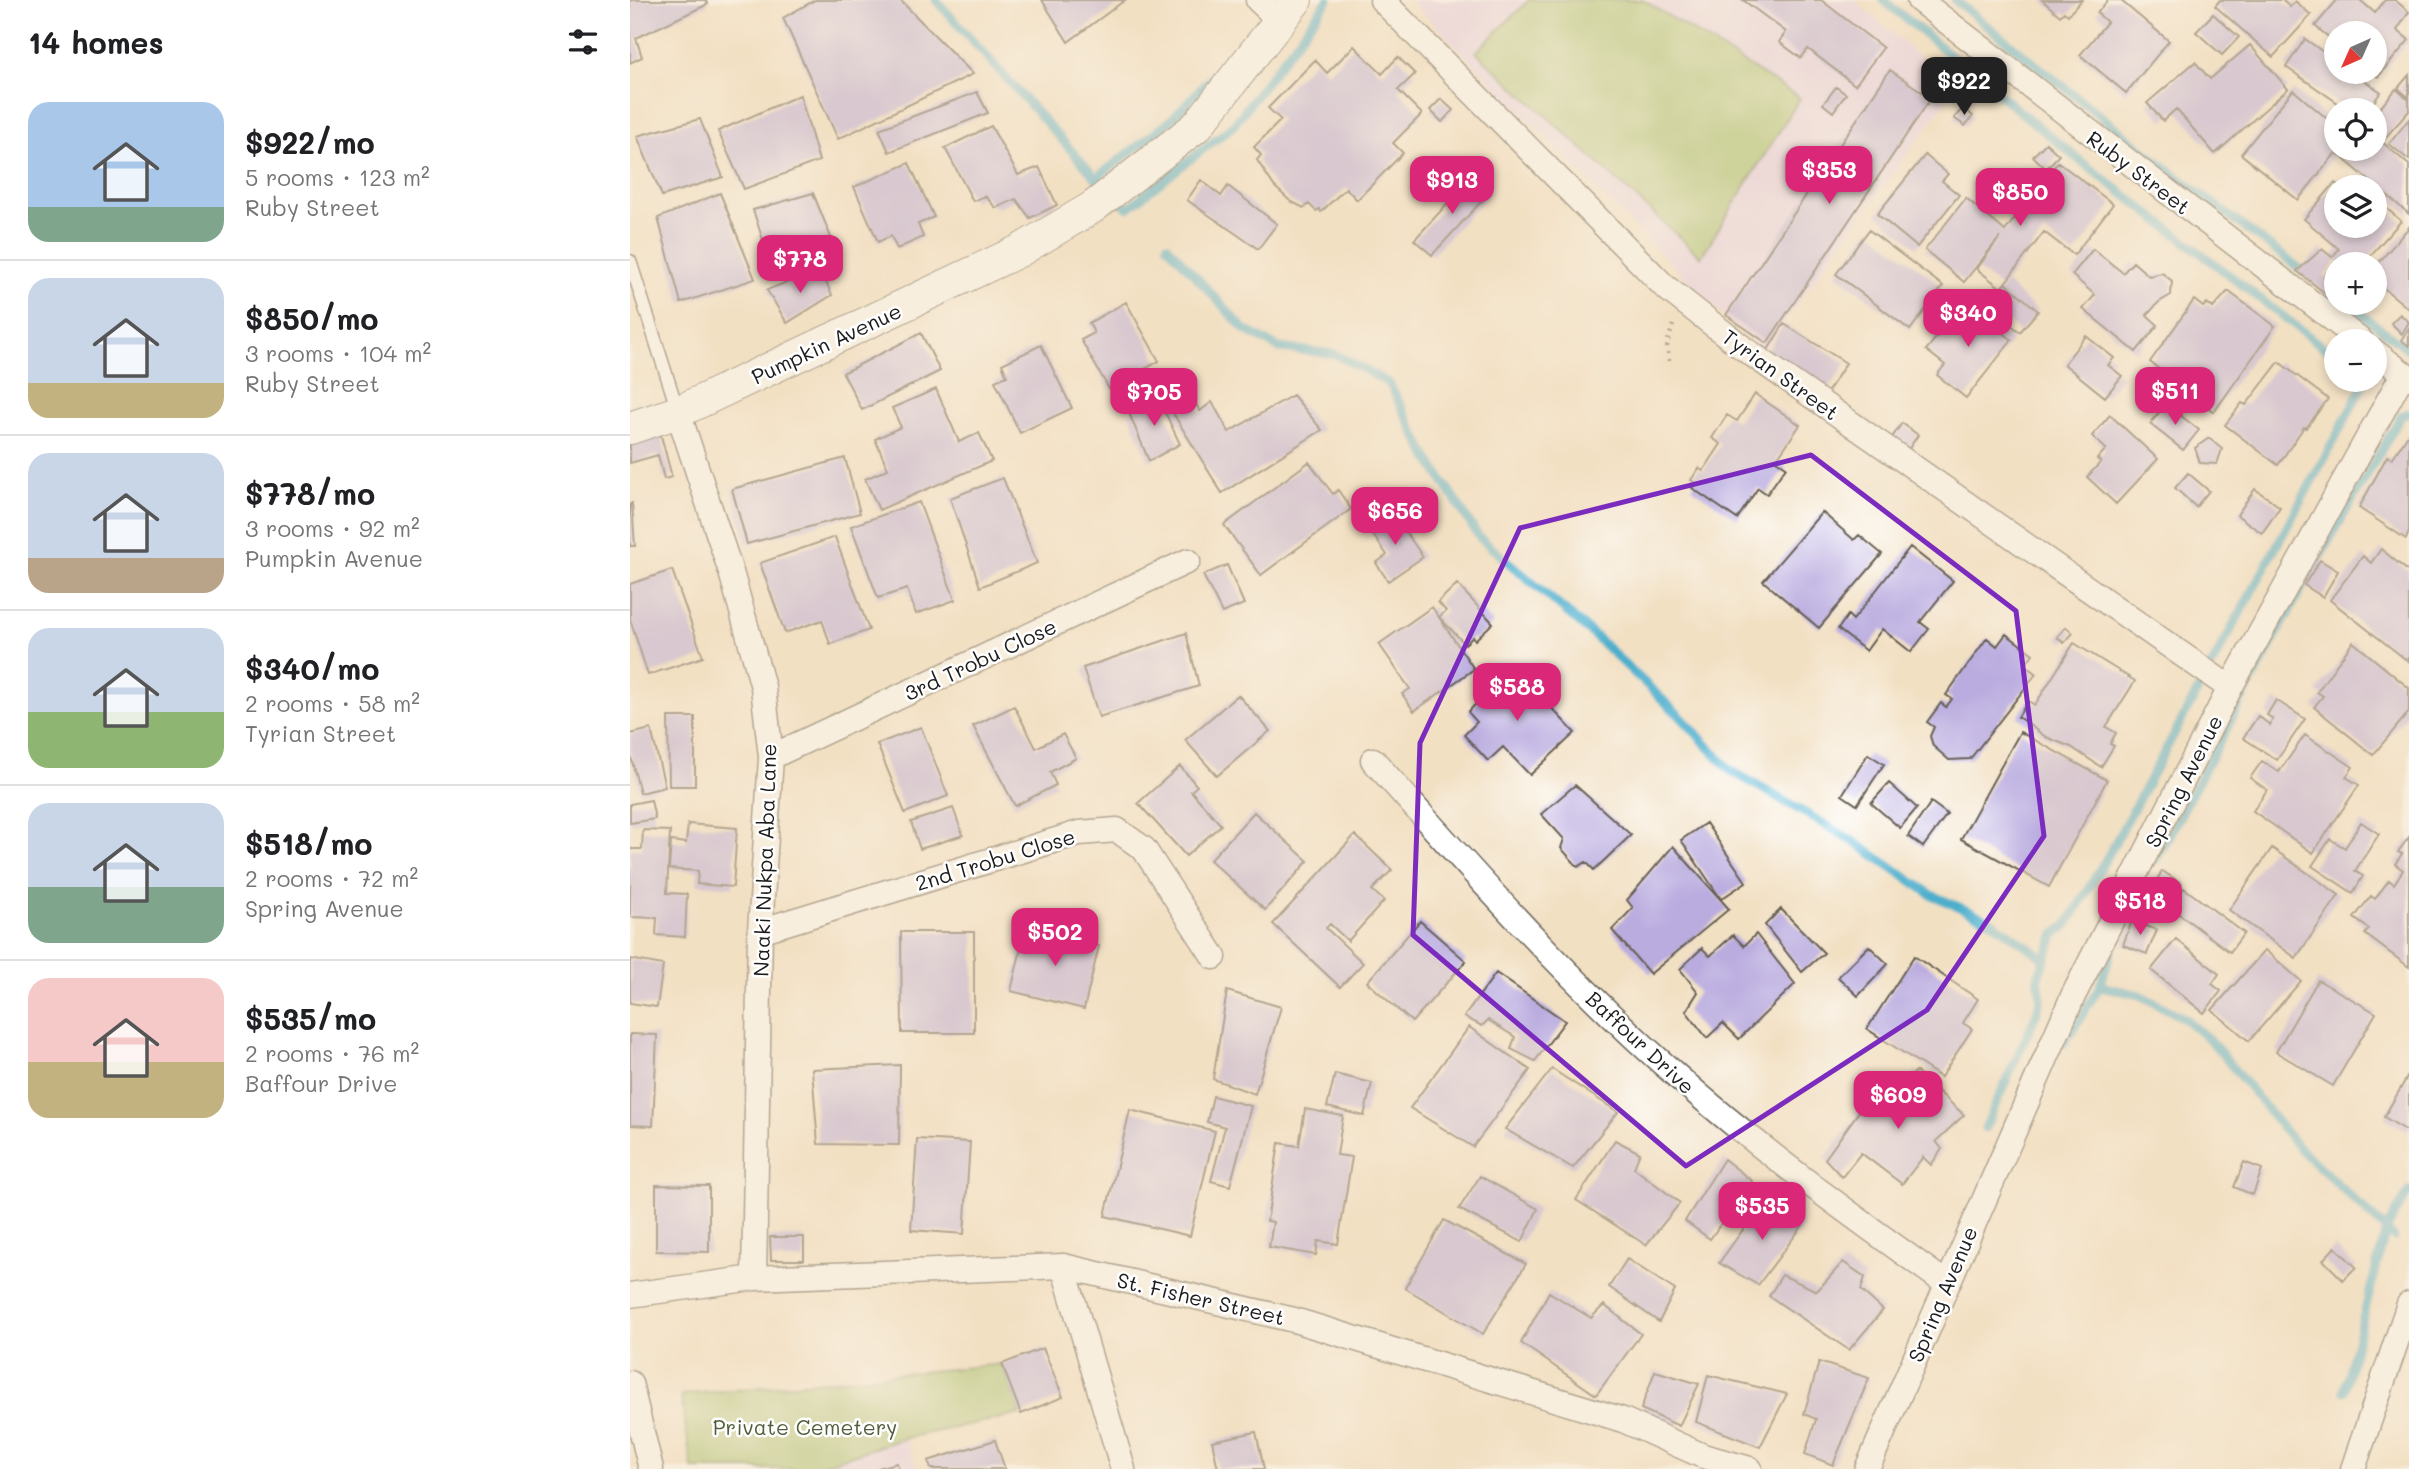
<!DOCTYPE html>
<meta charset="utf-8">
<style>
:root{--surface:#fff;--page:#f6f6f6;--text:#202124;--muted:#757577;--line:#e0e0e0;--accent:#db2777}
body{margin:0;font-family:Mali,sans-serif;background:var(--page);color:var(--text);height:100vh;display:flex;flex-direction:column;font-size:26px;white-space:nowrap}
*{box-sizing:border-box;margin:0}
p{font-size:23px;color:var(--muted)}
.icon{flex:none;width:38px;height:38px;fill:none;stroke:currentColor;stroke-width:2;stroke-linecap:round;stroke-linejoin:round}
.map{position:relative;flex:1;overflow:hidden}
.sheet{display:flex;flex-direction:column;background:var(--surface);width:630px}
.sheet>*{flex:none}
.needle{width:46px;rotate:225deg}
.tools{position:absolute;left:1694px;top:21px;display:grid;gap:14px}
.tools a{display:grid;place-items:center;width:63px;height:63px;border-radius:50%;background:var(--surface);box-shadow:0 4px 10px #0003;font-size:35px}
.price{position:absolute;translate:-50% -60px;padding:0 16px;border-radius:14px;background:var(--accent);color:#fff;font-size:23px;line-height:46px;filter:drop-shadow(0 2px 4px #0008)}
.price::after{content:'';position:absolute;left:50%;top:42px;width:21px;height:16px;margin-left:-10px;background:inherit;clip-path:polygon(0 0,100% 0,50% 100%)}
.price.on{background:#222;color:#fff}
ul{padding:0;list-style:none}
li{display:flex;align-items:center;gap:21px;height:175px;padding:0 28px}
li+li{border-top:2px solid var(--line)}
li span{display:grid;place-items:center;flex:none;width:196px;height:140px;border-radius:21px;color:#555}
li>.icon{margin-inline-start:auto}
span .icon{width:84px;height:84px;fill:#fffc;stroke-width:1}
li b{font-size:30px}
h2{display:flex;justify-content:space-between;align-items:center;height:84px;padding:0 28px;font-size:30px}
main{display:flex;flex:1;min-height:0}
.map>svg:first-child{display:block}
</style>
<main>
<section class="sheet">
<h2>14 homes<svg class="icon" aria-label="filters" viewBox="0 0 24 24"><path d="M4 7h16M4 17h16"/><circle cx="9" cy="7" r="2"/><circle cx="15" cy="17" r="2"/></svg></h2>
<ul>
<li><span style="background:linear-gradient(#a9c7e8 75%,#7fa58c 0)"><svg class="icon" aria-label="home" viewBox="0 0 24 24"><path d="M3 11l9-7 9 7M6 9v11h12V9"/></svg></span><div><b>$922/mo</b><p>5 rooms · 123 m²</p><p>Ruby Street</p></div></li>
<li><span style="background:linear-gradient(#c9d6e8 75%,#c2b280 0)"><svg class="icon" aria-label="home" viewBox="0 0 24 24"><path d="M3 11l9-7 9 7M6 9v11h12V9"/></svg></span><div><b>$850/mo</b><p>3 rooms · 104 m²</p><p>Ruby Street</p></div></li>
<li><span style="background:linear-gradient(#c9d6e8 75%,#b9a48a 0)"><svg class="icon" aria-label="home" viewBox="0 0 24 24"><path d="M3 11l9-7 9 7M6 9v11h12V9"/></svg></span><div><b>$778/mo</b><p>3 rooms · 92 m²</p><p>Pumpkin Avenue</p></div></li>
<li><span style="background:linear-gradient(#c9d6e8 60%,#8fb573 0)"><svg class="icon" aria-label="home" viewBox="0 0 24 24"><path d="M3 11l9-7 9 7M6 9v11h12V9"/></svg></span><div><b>$340/mo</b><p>2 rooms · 58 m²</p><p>Tyrian Street</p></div></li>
<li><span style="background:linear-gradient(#c9d6e8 60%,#7fa58c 0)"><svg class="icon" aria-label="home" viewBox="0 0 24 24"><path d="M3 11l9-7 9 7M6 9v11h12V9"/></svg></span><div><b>$518/mo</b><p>2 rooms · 72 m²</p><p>Spring Avenue</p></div></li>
<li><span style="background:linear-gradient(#f6c9c9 60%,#c2b280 0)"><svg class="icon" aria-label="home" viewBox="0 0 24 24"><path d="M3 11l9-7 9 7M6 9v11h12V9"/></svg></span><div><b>$535/mo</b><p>2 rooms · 76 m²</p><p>Baffour Drive</p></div></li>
</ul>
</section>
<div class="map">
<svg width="1779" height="1469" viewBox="0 0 1779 1469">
<rect width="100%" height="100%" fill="#fff"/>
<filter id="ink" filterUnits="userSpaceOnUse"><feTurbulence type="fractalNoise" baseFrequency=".0143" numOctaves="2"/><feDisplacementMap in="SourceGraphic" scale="14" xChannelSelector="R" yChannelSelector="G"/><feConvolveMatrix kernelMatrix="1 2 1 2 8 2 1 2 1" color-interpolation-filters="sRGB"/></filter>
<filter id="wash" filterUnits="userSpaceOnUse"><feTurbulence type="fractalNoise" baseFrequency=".00686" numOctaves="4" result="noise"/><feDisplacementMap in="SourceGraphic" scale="28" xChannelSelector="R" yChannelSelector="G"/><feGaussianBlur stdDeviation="1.57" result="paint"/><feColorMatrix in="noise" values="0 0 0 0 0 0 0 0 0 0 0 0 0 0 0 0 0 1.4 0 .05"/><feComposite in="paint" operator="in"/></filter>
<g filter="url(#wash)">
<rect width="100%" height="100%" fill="#f2e0c3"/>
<path fill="#e7d2ef" d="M780,0h444l102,88 -193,262 -40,-34z
M275,1438l12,31h-108z"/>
<path fill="#a2c16a" stroke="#5f6e43" stroke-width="2" d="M899,0h114l157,98 -99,159 -225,-205z
M372,1364l19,50 -116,24 -96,31h-117l-11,-74z"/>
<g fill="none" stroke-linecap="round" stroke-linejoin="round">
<path stroke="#4dafcc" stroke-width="9" d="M306,0l160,178 32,30 105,-82 95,-126
M1253,0l199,162 254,195
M1325,0l220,175 132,99
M466,178l74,-57 68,-72
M537,245l77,84 35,19 56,6 54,29 38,73 52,81 118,101 84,79 49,53 120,69 82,56 59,26 54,38
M1692,284l14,11
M1717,303l62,47
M1526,860l152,-283 93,-161 8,-3
M1470,986l40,9 44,23 28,24 86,105 96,90
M1434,1044l36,-58 18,-55
M1355,1128l51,-113 5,-16 -3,-22 17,-43 12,-9 43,-73 228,-419 25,-48 -1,-5
M1714,1391l42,-161 23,-39"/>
</g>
<g id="blocks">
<path fill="#baacdf" d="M0,0h75l3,4 -72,34 6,19 -12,6z
M185,0h85l73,74 -135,65 -55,-121z
M412,0h83l-57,42z
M1113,0h78l62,48 -28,37 -47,-36 -7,9 -22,-16 7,-10z
M1412,0h40l-14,15 -4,-3 -4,4z
M1478,0h12l49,41 -43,52 -46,-38 27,-33 -10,-9z
M1590,0h62l8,7 5,-6 16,14 -38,42 -58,-51z
M1707,0h23l15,13 10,-13h10l14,12 -12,18 12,10 -31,37 -7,-5h4v-39h-39v10l-21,-17z
M1583,14l26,23 -17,18 -26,-23z
M1675,39l31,22v11h16l29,20 -13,18h-20l-62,-43z
M1620,45l38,44 -73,65 -39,-45 -13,12 -16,-18 48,-41 15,17z
M724,46l28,28 16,-17 17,17 -17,16 24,24 -29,29 10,10 -46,47 -11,-12 -25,24 -2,-3 -3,2 -7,-7 -5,4 -14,-7 -16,-15 -17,-26 4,-5 -7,-8 27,-27 -13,-12 47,-48 12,13z
M1260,70l41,28 -164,245 -41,-28z
M1779,75v23l-11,-10z
M1206,87l10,7 -13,18 -10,-8z
M1766,89l13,11v11l-24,27 -10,-8v-16z
M1663,90l43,36v23h3l-41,51 -57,-46z
M347,92l11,21 -99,39 -10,-23z
M170,95l19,66 -75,28 -26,-58z
M811,99l12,11 -11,12 -12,-12z
M1333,108l10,8 -8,10 -11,-8z
M70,119l23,58 -61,19 -25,-60z
M1779,119v41l-20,-16z
M361,126l27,49 21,-8 18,38 -27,13 -14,-19 -20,9 -11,-12 -12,5 -28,-53z
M1745,136l34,29v49l-71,-60 4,-5h33z
M1416,143l13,12 -13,14 -13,-13z
M1295,155l23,19 -6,7 17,14 -42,52 -40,-33z
M1428,162l55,42 -39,51 -30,-23 -43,56 -24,-19 23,-32 -36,45 -39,-32 41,-52 39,33z
M279,163l25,54 -16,7 5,13 -26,12 -6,-13 -13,6 -24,-55z
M843,176l17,16 -58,63 -18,-15z
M571,180l20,16 7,-10 49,38 -19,25 -71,-49z
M1705,183l6,4h-5v39h39v-28l26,23 -38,43h-21l-5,-4 -13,16 10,7 -8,11 -29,-23 25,-22 10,8 7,-8 -35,-30z
M90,193l35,86 -74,24 -23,-85z
M183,193l24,59 -64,18 -20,-60z
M1779,227v82l-34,-28v-14z
M1239,230l74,56 -33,44 -74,-56z
M1463,249l30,24 10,-11 16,14 13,-3 10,8 -1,14 -12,7 -12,13 11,10 -22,27 -53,-43 12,-14 -23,-20z
M190,269l12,26 -45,28 -20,-33z
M1376,283l32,28 -18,21 -33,-27z
M1598,291l47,35 -61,86 -64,-50 44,-62 9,7 4,-4 6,5z
M496,302l33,59 -50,28 -28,-49 13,-7 -5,-10z
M1335,302l47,38 -46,58 -29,-23 8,-10 -19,-15z
M1770,314l9,8 -7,12 -11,-11z
M1154,324l62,39 -19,30 -61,-40z
M1779,329v17l-8,-6z
M291,333l19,38 -78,39 -19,-37z
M1456,336l28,22 -6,7 14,11 -17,21 -41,-33z
M411,345l31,63 -52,25 -25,-52 12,-5 -5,-12z
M1649,362l49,37 -22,29 -2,-1 -26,38 -53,-40 17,-22 4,2z
M306,389l23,53 20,-9 13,28 -113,49 -14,-31 23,-10 -13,-30 26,-12 -9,-19z
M558,390l12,21 12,-9 17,30 64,-37 29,35 -100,63 -54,-88z
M526,393l24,51 -31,17 -20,-48z
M1125,394l45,31 -24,35 10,7 -19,27 -9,-6 -21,31 -45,-31 3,-5 -4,-3 8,-12 4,3 18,-27 -9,-6 15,-23 10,6z
M1536,404l33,26 -16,20 -33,-26z
M1480,415l48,44 -42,45 -29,-27 14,-15 -4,-3 9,-10 -14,-13z
M1272,423l16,12 -10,15 -17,-11z
M29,428l13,49 -8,2 -6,-24 -28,8v-28z
M1779,433v99l-3,7 -47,-31 28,-52 5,3z
M1579,438l13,11 -5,15 -17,-1 -5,-15z
M215,458l15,55 -113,31 -15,-55z
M679,462l24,32 5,-4 13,19 -90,66 -37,-50z
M1558,473l21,18 -13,16 -21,-19z
M373,478l34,85 -57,24 -30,-89z
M1625,489l25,18 -18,26 -25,-18z
M289,502l36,98 -39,14 -9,-25 -29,9 -27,-72z
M2,503l3,43h-5v-42z
M1192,512l32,28 5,-5 23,19 -63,74 -56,-47z
M763,513l30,44 -35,24 -12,-18 11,-8 -18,-26z
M205,537l34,93 -39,14 -8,-24 -37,13 -25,-70z
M1280,547l43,34 -33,41 9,7 -18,23 -29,-23 -16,22 -28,-22 10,-14 5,5z
M1751,549l28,23v90l-79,-62 33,-44 8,7z
M1690,560l18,11 -15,26 -19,-12z
M597,565l17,39 -22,9 -19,-38z
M42,570l31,87 -55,18 -18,-56v-35z
M827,584l36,39 -18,17 -2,-3 -8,7 -26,-27 7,-6 -8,-9z
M802,607l42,62 -60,42 -12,-17 8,-5 -31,-45z
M1436,627l7,6 -9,10 -7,-6z
M556,633l13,53 -100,31 -16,-49z
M1376,634l27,20 -8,11 11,9 -66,85 -21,1 -16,-14 -3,-10 4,-9 -7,-5 14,-19 5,4 6,-8 -6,-4 41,-57 10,8z
M1723,642l56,46v24l-36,43 -59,-48 9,-11 -6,-4z
M1444,643l61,38 -29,46 10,6 -6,11 4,2 -13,21 -30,-20 -25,-10 -28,-20 10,-16 7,4z
M882,666l63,67 -45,42 -27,-28 -15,14 -24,-26 13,-13 -9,-10z
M608,695l32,36 -53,45 -32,-36z
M1646,700l29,19 -28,41 -34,-22 15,-22 12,9 3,-6 -6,-4z
M384,706l22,42 27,-14 13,24 -26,14 6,13 -41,21 -42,-80z
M38,717h27v69h-26z
M291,727l27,69 -43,17 -28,-69z
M21,729l14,58 -25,6 -10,-40v-19z
M1390,732l87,48 -58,107 -88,-48z
M1675,735l48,32 -7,10 13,8 -46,68 -60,-42 14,-21 -17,-12 12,-17 17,11z
M1238,754l16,10 -27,41 -15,-10z
M550,766l17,20 -6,5 30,34 -35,31 -48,-53z
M1259,783l28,25 -17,20 -29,-25z
M945,785l56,50 -37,35 -8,-8 -8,5 -17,-19 3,-9 -23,-25z
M21,800l4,19 -25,4v-19z
M1301,802l16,12 -24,33 -15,-11z
M323,808l10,27 -43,14 -9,-27z
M624,812l54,49 -43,49 -55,-50z
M1731,822l18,12 -24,37 8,5 -10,17 -41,-27 18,-27 15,9z
M1076,823l40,59 -25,17 -40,-59z
M58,824l49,4 -4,59 -36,-3 1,-13 -29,-2 2,-28 15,2z
M13,830l27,1 -3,62 20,1 -2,43 -29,-2 1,-17 -27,-1v-68h12z
M725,835l37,35 -20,20 12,11 -36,40 -18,-17 -4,4 37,35 -23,24 -67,-63z
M1779,837v130l-44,-33 4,-5 -15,-11 17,-22 4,3 14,-19 5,4 9,-14 -8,-6 7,-10 -4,-2z
M1043,846l56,63 -79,65 -38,-44 21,-22 -6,-8z
M1642,848l67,47 -43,63 -67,-48z
M1532,871l20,12 -16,27 -20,-12z
M1554,888l60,45 -14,19 -60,-45z
M1151,909l43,44 -22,19 -37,-47z
M790,921l46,40 -54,61 -45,-40z
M1502,921l25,9 -10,24 -24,-9z
M396,928l73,18 -15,63 -73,-18z
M271,932h73v101h-72z
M1126,934l39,50 -56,55 -16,-16 -16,15 -21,-27 12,-19 -18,-23 22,-21 8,8 23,-21 11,11z
M1546,939l43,35 -7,10 9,7 -17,22 -53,-43z
M1239,946l19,18 -30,32 -20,-19z
M1635,950l36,31 -52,60 -37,-31z
M1284,956l64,43 -15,24 9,6 -31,48 -74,-48z
M0,959l33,6 -6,42 -27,-4z
M866,973l69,48 -30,40 -24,-12 4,-12 -27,-17 -6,6 -18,-9z
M1688,980l58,33 -43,73 -57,-34z
M597,991l54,16 -26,87 -42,-15z
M839,1027l61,43 -57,77 -63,-39z
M0,1034l27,1 -4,91 -23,-1z
M270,1065l-1,80 -81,-1 -6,-75z
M922,1069l66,43 -45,56 -68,-39z
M1286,1071l48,44 -28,26 6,8 -11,16 -8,-8 -21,27 -41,-31 -19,24 -17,-18 40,-56 17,4z
M705,1074l37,9 -8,33 -37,-9z
M1779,1074v58l-25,-15z
M583,1096l38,10 -21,80 -19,-5 14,-54 -18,-5z
M675,1109l38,7 -6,39 15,2 -14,87 -20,-3 -2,14 -47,-8 4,-25 -6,-1 12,-78 20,3z
M500,1110l85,21 -25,105 -85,-20z
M287,1139l53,3 -6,92 -53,-4z
M985,1140l25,13 -6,15 46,35 -34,42 -70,-45z
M1094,1159l28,22 -42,58 -25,-18z
M1614,1162l18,7 -9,26 -19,-8z
M850,1176l58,33 -16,33 -63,-33z
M26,1185l53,1v66l-53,-1z
M1138,1195l35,30 -45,60 -39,-22z
M814,1220l82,44 -43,70 -78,-46z
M140,1237h34v23h-33z
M1705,1247l21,20 -13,13 -20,-20z
M997,1259l48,31 -16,32 -50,-35z
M1213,1262l22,15 -4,13 22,20 -34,40 -80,-54 13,-21 35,16z
M919,1292l42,26 13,-13 37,29 -45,61 -75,-52z
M413,1348l20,49 -42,17 -19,-50z
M1189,1362l50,16 -36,87 -28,-11 11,-35 -12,-5z
M1025,1371l44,13 -20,42 -38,-17z
M1078,1375l79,19 -27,53 -64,-25z
M626,1432l8,37h-46l-6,-28z
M365,1440l10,29h-74l-3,-8z
M267,1463l2,6h-21v-1z"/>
</g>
</g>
<g filter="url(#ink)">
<use href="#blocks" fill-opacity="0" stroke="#676156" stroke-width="2"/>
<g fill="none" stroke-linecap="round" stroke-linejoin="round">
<g stroke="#676156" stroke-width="15">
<path id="service" d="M0,261l48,150"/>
</g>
<g stroke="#676156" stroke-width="27">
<path id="minor" d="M628,0l22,21
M752,0l282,286 79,62 487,340
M1289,0l442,341
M1745,352l34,26
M48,412l53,160 32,115 8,70 -11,174 -6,347
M141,757l417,-196
M743,760c98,110 194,220 305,317 85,75 177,141 269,207
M130,931l319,-98 38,-3 27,19 70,108
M433,1266l60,203
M0,1295l124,-17 309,-12 231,54 329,100 80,36 47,13
M0,1383l21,86
M1237,1469l206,-473 157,-308 173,-314
M1723,1469l56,-165"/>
</g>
<g stroke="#676156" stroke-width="34">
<path id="tertiary" d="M0,428l48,-16 341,-161 74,-44 104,-81 99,-126"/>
</g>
<path stroke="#676156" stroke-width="4.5" stroke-dasharray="2 5" stroke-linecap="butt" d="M1039,361l-2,-17 6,-19"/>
<use href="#service" stroke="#fff" stroke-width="12"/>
<use href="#minor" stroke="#fff" stroke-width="24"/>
<use href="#tertiary" stroke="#fff" stroke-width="32"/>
</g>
</g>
<path d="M0 0H1779V1469H0ZM1181,455l205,156 28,225 -117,174 -241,156 -273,-231 7,-192 100,-215z" fill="#f2e0c3" fill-opacity=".55" fill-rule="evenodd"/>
<path fill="none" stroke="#7b2cbf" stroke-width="5" stroke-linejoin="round" d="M1181,455l205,156 28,225 -117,174 -241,156 -273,-231 7,-192 100,-215z"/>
<g text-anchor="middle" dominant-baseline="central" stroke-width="5" stroke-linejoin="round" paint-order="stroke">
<g font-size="21" fill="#1c1c1c" stroke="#fff">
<text transform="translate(1509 172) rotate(37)">Ruby Street</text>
<text transform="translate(196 343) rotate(-25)">Pumpkin Avenue</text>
<text transform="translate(1151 374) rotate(36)">Tyrian Street</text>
<text transform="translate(350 659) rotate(-25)">3rd Trobu Close</text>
<text transform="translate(1553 781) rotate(-63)">Spring Avenue</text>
<text transform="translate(365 859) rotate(-17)">2nd Trobu Close</text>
<text transform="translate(134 860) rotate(-88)">Naaki Nukpa Aba Lane</text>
<text transform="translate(1011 1042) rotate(43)">Baffour Drive</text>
<text transform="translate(1312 1294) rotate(-67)">Spring Avenue</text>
<text transform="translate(571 1298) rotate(13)">St. Fisher Street</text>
</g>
<g font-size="21" fill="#525e3b" stroke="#fff">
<text x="175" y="1426">Private Cemetery</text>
</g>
</g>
</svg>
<div class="tools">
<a><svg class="needle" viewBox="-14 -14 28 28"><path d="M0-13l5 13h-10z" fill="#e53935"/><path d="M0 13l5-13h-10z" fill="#757577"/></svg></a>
<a><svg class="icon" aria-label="locate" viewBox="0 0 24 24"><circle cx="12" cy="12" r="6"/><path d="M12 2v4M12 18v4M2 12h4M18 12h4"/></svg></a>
<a><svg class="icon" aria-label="layers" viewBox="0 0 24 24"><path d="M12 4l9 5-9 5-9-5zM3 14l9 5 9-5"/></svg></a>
<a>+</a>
<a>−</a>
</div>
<b class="price on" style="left:1334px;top:117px">$922</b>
<b class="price" style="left:1199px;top:206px">$353</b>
<b class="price" style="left:822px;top:216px">$913</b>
<b class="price" style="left:1390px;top:228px">$850</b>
<b class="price" style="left:170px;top:295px">$778</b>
<b class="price" style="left:1338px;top:349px">$340</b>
<b class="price" style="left:1545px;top:427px">$511</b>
<b class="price" style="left:524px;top:428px">$705</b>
<b class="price" style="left:765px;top:547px">$656</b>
<b class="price" style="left:887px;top:723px">$588</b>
<b class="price" style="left:1510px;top:937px">$518</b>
<b class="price" style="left:425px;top:968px">$502</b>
<b class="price" style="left:1268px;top:1131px">$609</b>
<b class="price" style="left:1132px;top:1242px">$535</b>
</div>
</main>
